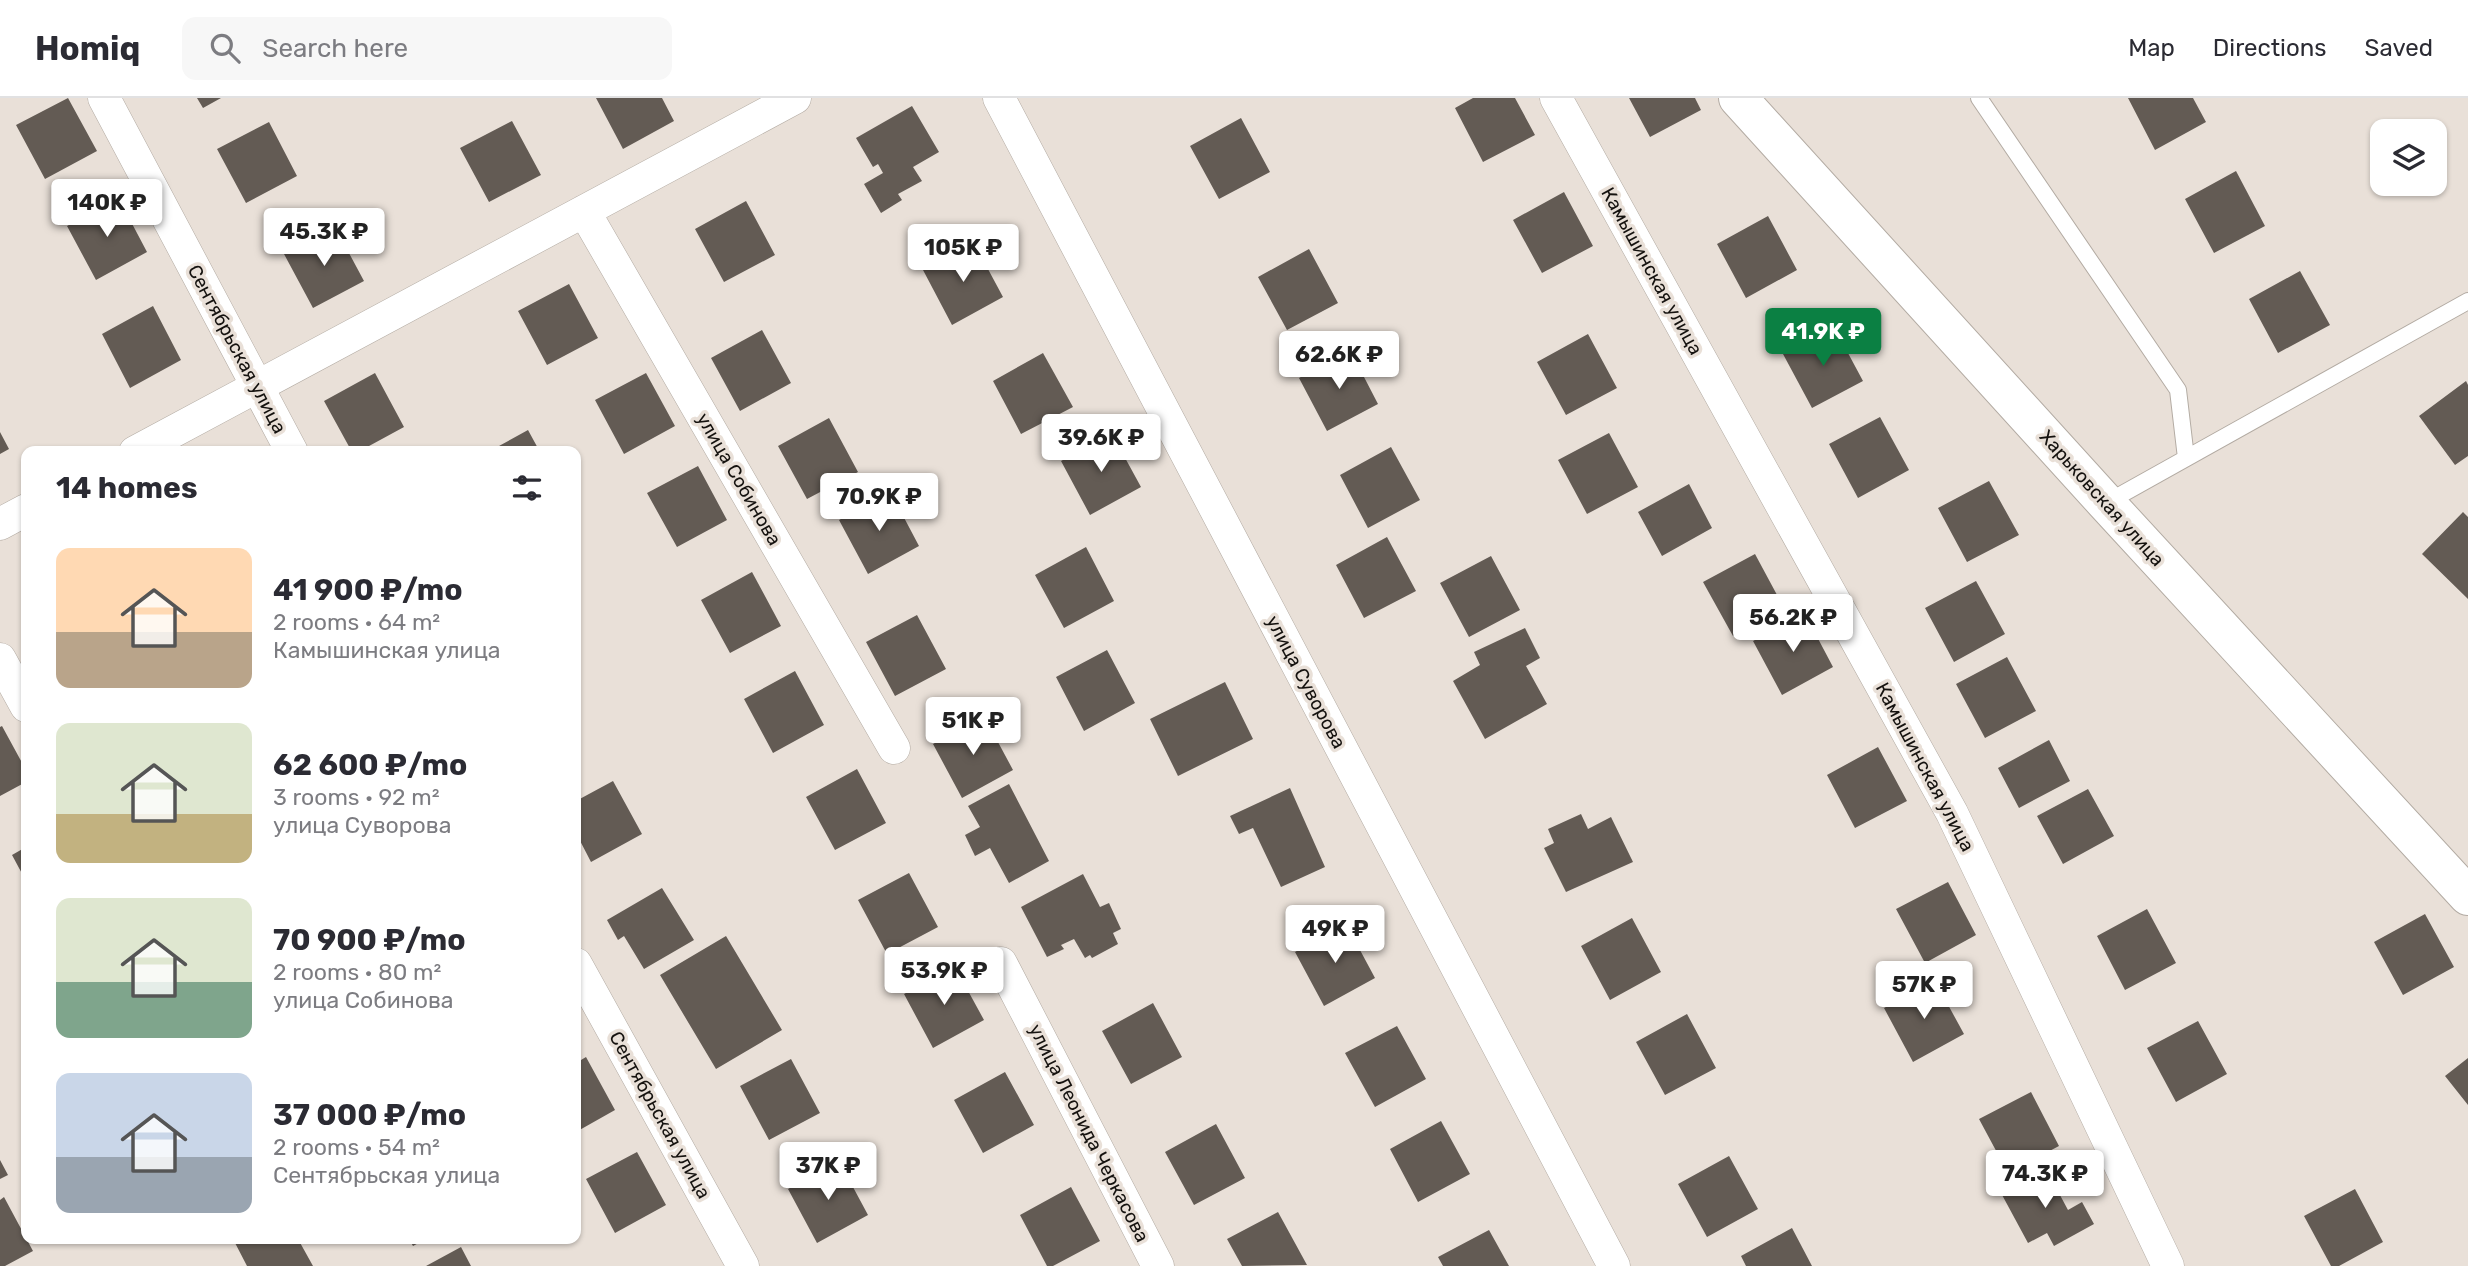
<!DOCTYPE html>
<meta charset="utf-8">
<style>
:root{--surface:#fff;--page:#f7f7f7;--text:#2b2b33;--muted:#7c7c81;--line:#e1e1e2;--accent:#0b8043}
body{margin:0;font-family:Rubik,sans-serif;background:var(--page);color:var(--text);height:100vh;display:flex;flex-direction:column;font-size:26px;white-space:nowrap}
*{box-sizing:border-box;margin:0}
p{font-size:23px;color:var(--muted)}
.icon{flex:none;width:38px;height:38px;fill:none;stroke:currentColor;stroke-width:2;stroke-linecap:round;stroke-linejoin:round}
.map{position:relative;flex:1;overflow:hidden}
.details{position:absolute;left:21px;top:348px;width:560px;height:798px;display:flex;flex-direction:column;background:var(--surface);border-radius:14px;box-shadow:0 2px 5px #0004}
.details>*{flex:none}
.controls{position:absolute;left:2370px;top:21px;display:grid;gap:14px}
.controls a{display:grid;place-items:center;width:77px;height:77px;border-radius:14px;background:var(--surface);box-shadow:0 2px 5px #0004;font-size:35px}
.price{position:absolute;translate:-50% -60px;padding:0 16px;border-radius:7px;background:#fff;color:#222;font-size:23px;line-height:46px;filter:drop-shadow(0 2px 4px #0008)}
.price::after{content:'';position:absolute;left:50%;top:42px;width:21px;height:16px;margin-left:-10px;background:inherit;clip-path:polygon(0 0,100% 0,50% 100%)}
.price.selected{background:var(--accent);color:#fff}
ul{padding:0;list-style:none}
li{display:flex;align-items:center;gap:21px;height:175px;padding:0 35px}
li span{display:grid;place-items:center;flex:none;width:196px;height:140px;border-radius:14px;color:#555}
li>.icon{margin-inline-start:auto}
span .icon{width:84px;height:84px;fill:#fffc;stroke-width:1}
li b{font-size:30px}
h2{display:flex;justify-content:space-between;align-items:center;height:84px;padding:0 35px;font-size:30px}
header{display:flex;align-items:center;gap:42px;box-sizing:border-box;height:98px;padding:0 35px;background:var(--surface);border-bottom:2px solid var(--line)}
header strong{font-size:33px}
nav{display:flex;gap:38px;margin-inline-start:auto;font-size:24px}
.search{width:490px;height:63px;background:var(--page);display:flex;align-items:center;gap:18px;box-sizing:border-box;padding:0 24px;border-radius:14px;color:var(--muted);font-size:26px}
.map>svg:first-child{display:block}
</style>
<header>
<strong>Homiq</strong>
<div class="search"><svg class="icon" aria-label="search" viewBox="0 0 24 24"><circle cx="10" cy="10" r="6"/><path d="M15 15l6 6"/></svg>Search here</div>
<nav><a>Map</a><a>Directions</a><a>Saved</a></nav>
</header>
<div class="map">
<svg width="2468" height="1168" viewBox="0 0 2468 1168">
<rect width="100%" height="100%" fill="#e9e0d8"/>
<path fill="#635b54" d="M68,0l29,53 -52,28 -29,-54z
M197,0h24l-18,10z
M596,0h66l12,23 -51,28z
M1473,0h42l20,37 -52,27 -28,-54z
M1629,0h66l6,12 -51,27z
M2128,0h65l13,24 -51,28z
M912,8l27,46 -26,15 9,14 -24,13 4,6 -21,13 -17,-29 19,-11 -5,-9 -5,3 -17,-29z
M1241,20l29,54 -51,27 -29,-53z
M512,23l29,54 -52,27 -29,-54z
M269,24l28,54 -51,27 -29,-54z
M2236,73l29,55 -51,27 -29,-54z
M1564,94l29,54 -51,27 -29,-53z
M119,101l28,53 -51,28 -29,-54z
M746,103l29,54 -51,27 -29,-53z
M1768,118l29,54 -51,28 -29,-54z
M335,129l29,54 -51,27 -29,-54z
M974,145l29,54 -51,28 -29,-55z
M1309,151l29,54 -51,27 -29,-53z
M2300,173l30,54 -52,28 -29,-54z
M569,186l29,54 -51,27 -29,-54z
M153,208l28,54 -51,28 -28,-54z
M1834,229l29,54 -51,27 -29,-54z
M762,232l29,53 -51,28 -29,-53z
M1588,236l29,54 -51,27 -29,-53z
M1350,252l28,54 -51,27 -28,-53z
M1043,255l30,54 -52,27 -28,-53z
M375,275l29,54 -46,25h-6l-28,-51z
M646,275l29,53 -51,28 -29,-54z
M2466,283l2,4v71l-13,9 -36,-49z
M1880,319l29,53 -51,28 -29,-54z
M829,320l29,54 -51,27 -29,-53z
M528,332l12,22h-52z
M0,334l9,17 -9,5z
M1609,335l29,54 -51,27 -29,-54z
M1112,336l29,53 -51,28 -29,-54z
M1391,349l29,53 -52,28 -28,-53z
M698,368l29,54 -50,27 -30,-54z
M1989,383l30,54 -52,27 -29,-54z
M1689,386l23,44 -50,28 -24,-44z
M891,395l28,53 -51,28 -29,-54z
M2463,414l5,5v82l-46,-45z
M1387,439l29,54 -52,27 -28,-53z
M1086,449l28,54 -50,27 -29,-53z
M1755,456l29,54 -51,28 -30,-54z
M1491,458l29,54 -51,27 -29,-54z
M752,474l29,54 -51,27 -29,-53z
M1976,483l29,53 -51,28 -29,-54z
M1805,516l28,53 -51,28 -29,-54z
M917,517l29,54 -51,27 -29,-54z
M1525,530l15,30 -14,8 21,38 -62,35 -32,-58 27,-16 -6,-13z
M1107,552l28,53 -51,28 -28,-54z
M2007,559l29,54 -51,27 -29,-54z
M795,573l29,54 -51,28 -29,-54z
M1225,584l28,57 -75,37 -28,-57z
M984,618l29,54 -51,28 -29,-54z
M2,628l24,44v12l-26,14v-69z
M2049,642l21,41 -51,27 -21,-40z
M1878,649l29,54 -52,27 -28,-53z
M857,671l29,54 -51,27 -29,-53z
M613,683l29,53 -51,28 -15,-29v-32z
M1009,686l40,77 -40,22 -19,-35 -15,8 -10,-21 15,-8 -12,-21z
M1290,690l35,79 -44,20 -28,-59 -14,6 -9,-18z
M2088,691l26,47 -51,28 -26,-48z
M1581,716l7,15 23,-12 22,45 -67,30 -22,-44 10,-5 -6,-14z
M26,749v34l-14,-26z
M909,775l29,54 -51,27 -29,-54z
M1083,776l17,33 9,-4 12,26 -8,4 5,11 -26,14 -2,-3 -5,3 -11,-19 -13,6 3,4 -17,8 -26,-50z
M1948,784l28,53 -51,28 -29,-54z
M662,790l32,52 -50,29 -20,-33 -6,4 -11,-20z
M2147,811l29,54 -51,27 -28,-54z
M2425,816l29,53 -51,28 -29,-53z
M1632,820l29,54 -51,28 -29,-54z
M1346,826l29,54 -51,28 -29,-54z
M726,838l56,94 -66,39 -56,-94z
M955,869l29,53 -51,28 -29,-54z
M1935,883l29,53 -51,28 -29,-54z
M1153,905l29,54 -51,27 -29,-53z
M1687,916l29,54 -51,27 -29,-53z
M2198,923l29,53 -51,28 -29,-54z
M1397,928l29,53 -51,28 -30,-54z
M586,959l29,53 -39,22v-69z
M2468,960v47l-23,-29z
M791,961l29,54 -51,27 -29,-54z
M1005,974l29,53 -51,28 -29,-53z
M2031,994l28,54 -51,27 -29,-54z
M1441,1023l29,53 -52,28 -28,-53z
M1216,1026l29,54 -51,27 -29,-53z
M637,1054l29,53 -51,28 -29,-54z
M1729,1058l29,53 -51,28 -29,-53z
M0,1062l8,15 -8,4z
M839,1063l29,54 -51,28 -29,-54z
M2046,1071l22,41 14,-8 12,22 -40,22 -7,-13 -19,10 -27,-50z
M1071,1089l29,54 -47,25h-6l-27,-51z
M2355,1091l28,53 -44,24h-8l-27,-50z
M4,1099l29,54 -28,15h-5v-66z
M1278,1114l29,53 -65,1 -15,-27z
M1792,1130l20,38h-66l-5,-10z
M1489,1132l20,36h-66l-5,-9z
M233,1141h65l15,27h-66z
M409,1141h17l-13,7z
M461,1149l10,19h-45z"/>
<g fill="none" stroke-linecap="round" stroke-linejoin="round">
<g stroke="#b3aba3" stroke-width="18">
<path id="lane" d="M1979,0l199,292 8,68
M2106,405l362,-202"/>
</g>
<g stroke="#b3aba3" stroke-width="33">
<path id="street" d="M104,0l188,354
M999,0l615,1168
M1556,0l396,715 216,453
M584,113l310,537
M135,354l660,-354
M0,426l26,-14
M0,561l26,47
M1001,865l157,303
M576,866l167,302"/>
</g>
<g stroke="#b3aba3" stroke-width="40">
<path id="secondary" d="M1738,0l368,405 362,393"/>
</g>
<use href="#lane" stroke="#fff" stroke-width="16"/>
<use href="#street" stroke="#fff" stroke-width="32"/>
<use href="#secondary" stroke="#fff" stroke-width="38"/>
</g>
<g text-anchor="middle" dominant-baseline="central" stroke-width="7" stroke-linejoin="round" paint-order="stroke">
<g font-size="19" fill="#15120f" stroke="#e9e0d8">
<text transform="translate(1652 173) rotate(61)">Камышинская улица</text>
<text transform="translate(237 251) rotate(62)">Сентябрьская улица</text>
<text transform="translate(739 381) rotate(60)">улица Собинова</text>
<text transform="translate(2102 400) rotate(48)">Харьковская улица</text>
<text transform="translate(1306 584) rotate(62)">улица Суворова</text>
<text transform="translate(1925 669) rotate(62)">Камышинская улица</text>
<text transform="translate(660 1017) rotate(61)">Сентябрьская улица</text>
<text transform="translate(1089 1035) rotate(63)">улица Леонида Черкасова</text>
</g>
</g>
</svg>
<div class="controls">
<a><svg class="icon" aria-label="layers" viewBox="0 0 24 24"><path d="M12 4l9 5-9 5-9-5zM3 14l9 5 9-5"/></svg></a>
</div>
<b class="price" style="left:107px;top:141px">140K ₽</b>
<b class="price" style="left:324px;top:170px">45.3K ₽</b>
<b class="price" style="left:963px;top:186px">105K ₽</b>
<b class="price selected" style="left:1823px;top:270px">41.9K ₽</b>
<b class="price" style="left:1339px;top:293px">62.6K ₽</b>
<b class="price" style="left:1101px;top:376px">39.6K ₽</b>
<b class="price" style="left:879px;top:435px">70.9K ₽</b>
<b class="price" style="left:1793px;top:556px">56.2K ₽</b>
<b class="price" style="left:973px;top:659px">51K ₽</b>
<b class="price" style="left:1335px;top:867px">49K ₽</b>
<b class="price" style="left:944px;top:909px">53.9K ₽</b>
<b class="price" style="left:1924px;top:923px">57K ₽</b>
<b class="price" style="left:828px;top:1104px">37K ₽</b>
<b class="price" style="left:2045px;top:1112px">74.3K ₽</b>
<section class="details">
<h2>14 homes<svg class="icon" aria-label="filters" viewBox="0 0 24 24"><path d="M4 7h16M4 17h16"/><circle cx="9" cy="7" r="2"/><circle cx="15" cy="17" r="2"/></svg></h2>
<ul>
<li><span style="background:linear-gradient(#ffd9b3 60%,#b9a48a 0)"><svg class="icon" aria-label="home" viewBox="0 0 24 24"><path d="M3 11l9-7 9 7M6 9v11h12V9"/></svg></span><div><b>41 900 ₽/mo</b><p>2 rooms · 64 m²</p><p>Камышинская улица</p></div></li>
<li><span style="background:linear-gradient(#dfe7d0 65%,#c2b280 0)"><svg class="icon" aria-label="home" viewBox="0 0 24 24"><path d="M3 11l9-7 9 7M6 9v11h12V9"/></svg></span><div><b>62 600 ₽/mo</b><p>3 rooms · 92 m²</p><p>улица Суворова</p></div></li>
<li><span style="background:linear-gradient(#dfe7d0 60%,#7fa58c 0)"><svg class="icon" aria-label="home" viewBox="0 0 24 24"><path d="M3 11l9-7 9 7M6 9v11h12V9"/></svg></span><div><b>70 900 ₽/mo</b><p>2 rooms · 80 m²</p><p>улица Собинова</p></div></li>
<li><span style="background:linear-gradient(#c9d6e8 60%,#9aa5b1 0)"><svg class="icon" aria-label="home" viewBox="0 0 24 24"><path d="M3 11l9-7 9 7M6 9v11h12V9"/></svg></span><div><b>37 000 ₽/mo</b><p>2 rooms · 54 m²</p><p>Сентябрьская улица</p></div></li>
</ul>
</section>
</div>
